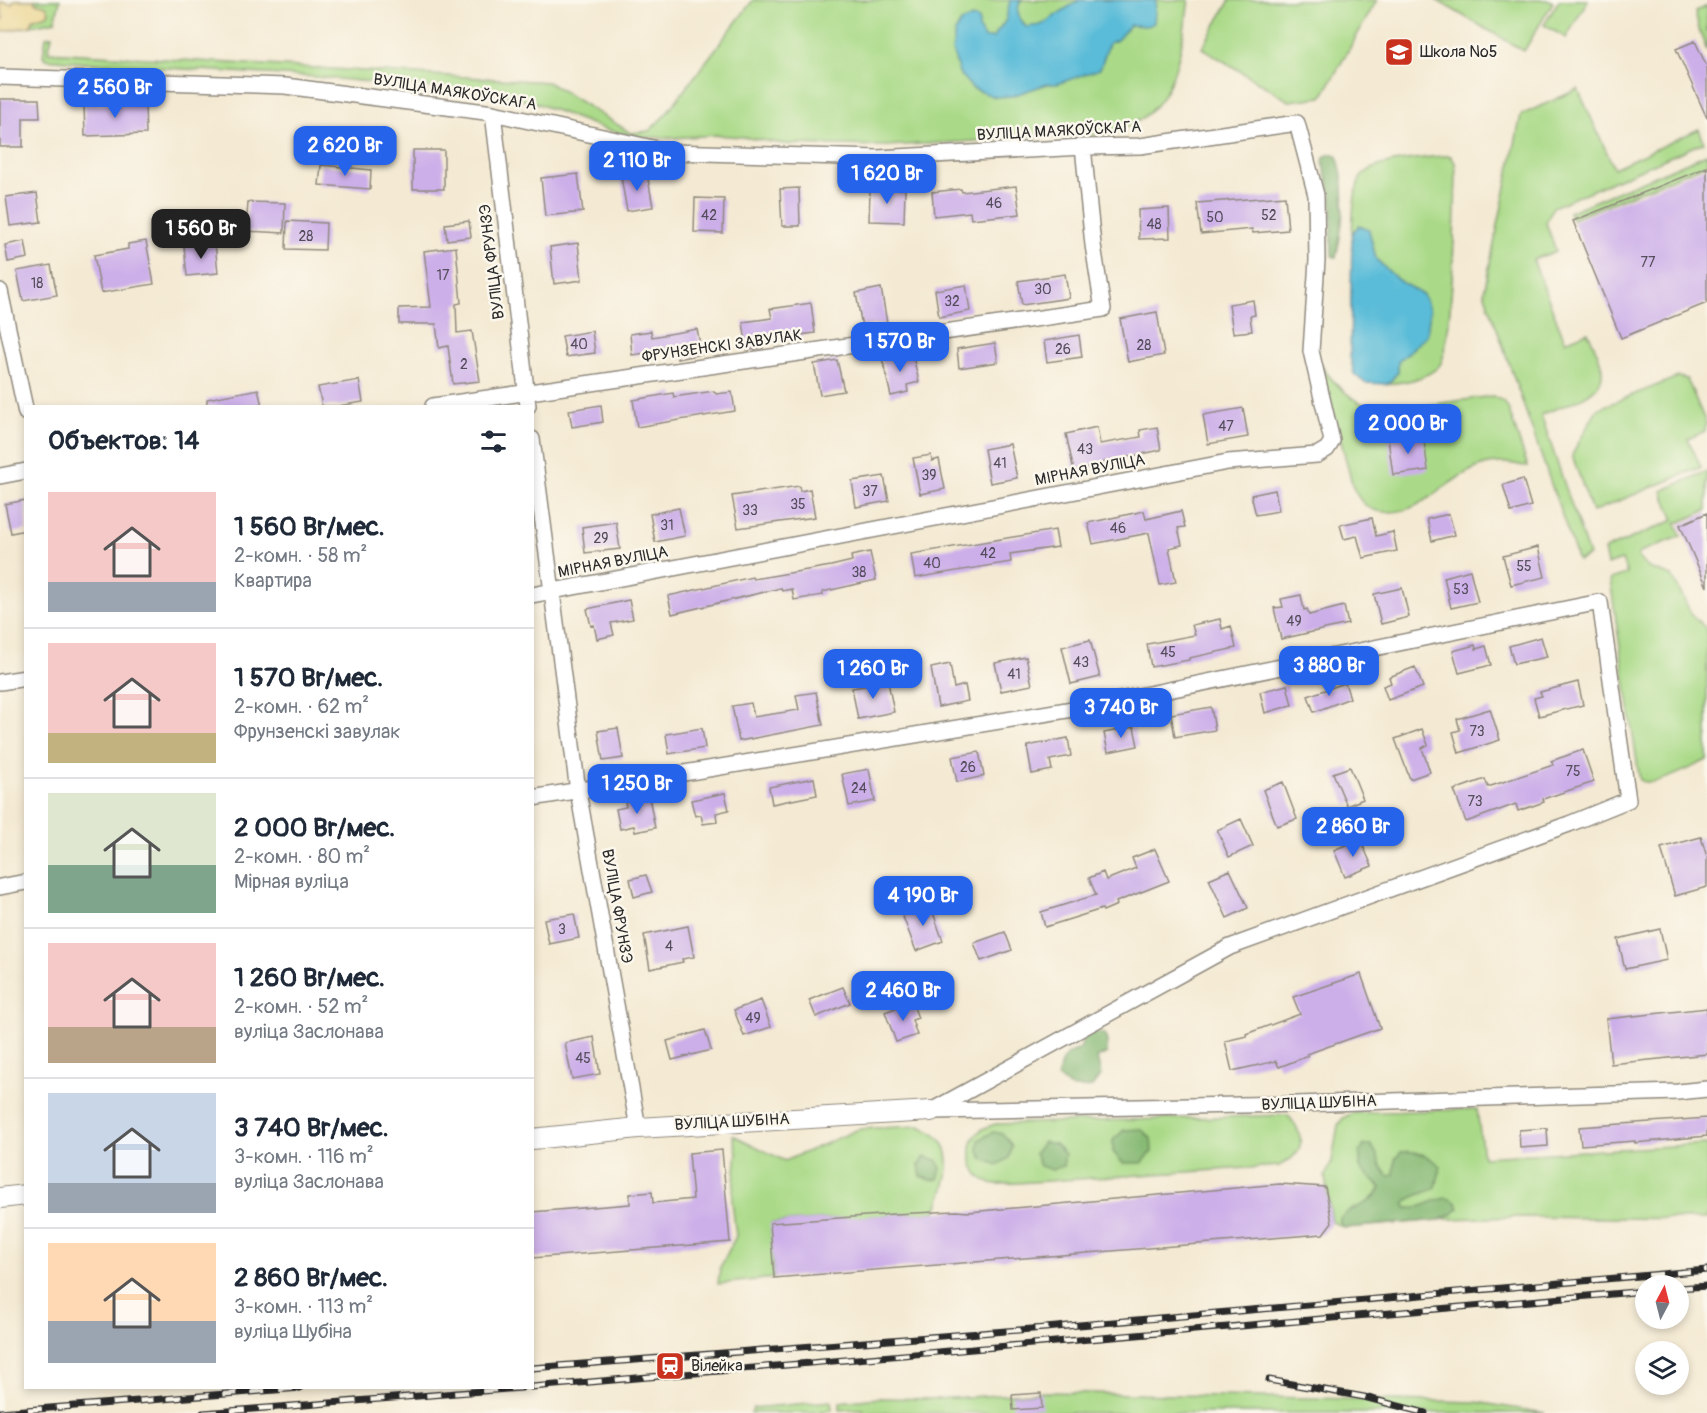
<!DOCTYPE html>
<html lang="ru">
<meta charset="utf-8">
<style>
:root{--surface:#fff;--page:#f2f2f3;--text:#1f2937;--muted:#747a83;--line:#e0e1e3;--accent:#2563eb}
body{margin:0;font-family:Pangolin,sans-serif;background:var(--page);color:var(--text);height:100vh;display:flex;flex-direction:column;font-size:22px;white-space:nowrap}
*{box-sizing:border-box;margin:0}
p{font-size:20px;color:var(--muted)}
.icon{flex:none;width:33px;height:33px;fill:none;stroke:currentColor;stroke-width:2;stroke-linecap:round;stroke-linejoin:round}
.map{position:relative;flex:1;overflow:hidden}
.details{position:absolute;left:24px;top:405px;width:510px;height:984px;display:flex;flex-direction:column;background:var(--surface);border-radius:0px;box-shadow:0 3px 9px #0003}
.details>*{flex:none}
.needle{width:39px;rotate:7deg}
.tools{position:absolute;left:1635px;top:1275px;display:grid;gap:12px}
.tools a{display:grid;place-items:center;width:54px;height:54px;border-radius:50%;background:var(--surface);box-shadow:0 3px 9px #0003;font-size:30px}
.price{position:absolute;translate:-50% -51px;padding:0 14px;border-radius:12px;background:var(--accent);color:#fff;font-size:20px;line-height:39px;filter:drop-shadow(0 2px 3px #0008)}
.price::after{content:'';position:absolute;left:50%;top:36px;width:18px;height:14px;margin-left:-9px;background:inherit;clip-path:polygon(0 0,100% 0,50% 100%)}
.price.selected{background:#222;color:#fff}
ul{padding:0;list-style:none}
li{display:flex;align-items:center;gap:18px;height:150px;padding:0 24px}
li+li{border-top:2px solid var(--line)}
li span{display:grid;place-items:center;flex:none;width:168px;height:120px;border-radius:0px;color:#555}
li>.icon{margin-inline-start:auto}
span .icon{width:72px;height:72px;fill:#fffc;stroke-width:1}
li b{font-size:26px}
h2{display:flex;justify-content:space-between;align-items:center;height:72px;padding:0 24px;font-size:26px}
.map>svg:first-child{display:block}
</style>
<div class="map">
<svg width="1707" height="1413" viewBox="0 0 1707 1413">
<rect width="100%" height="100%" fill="#fbf7ec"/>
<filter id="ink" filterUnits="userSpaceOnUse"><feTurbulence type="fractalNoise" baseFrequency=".0167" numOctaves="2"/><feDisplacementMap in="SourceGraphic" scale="12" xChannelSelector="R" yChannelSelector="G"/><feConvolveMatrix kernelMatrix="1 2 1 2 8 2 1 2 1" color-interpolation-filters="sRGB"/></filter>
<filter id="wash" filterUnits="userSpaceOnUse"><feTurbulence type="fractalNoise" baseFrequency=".008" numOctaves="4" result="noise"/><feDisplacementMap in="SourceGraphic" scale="24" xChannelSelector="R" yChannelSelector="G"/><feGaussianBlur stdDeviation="1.35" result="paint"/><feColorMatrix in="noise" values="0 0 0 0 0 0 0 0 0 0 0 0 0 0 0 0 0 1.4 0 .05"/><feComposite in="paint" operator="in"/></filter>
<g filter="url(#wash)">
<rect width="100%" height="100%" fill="#f4ead3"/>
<path fill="#aada88" stroke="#6a825a" stroke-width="1.5" d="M35,0h25l-5,21 -24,5 2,-7 7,-1 -6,-15z
M753,0h436c-10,60 -14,119 -84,134l-220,12 -100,-2 -43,-7 -25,-2 -46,3 -30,-1 -34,-7 -71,-27 -46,-10 -174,-16 -230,-14 -40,-4 -3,-3 3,-19 6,-1 -4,16 500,30 83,51 18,-2 17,-17z
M1230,0h147l-55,97 -33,4 -87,-53z
M1436,0h113l4,2 -29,49z
M1559,0h29l-22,38 -22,-13z
M1707,6v45l-7,-18 -5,-22z
M1578,89l36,79 85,-39 5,13 -151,65 -7,16 10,28 -23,9 32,81 23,-9c5,12 14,27 14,40 2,25 -43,34 -61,43l48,141 -11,5 -94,-269 37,-177z
M1707,154v10l-135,55 -3,-7z
M1441,156h10l4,7 1,12c-1,28 -3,177 -17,191 -14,14 -34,16 -51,18l10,-12v-10l29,-27 -4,-40 -25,-15 -22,-21 -7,-29 -10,-4 -7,7c1,-17 1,-36 7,-52 8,-21 61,-22 82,-25z
M1321,365c12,18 32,38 53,43 16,4 34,0 50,-2 23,-4 46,-7 69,-10l10,5 5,7 20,59c-19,-5 -35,-7 -54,2 -31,13 -51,44 -87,43 -18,0 -27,-9 -34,-25z
M1678,377l9,2 19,44 -1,8 -17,8 13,28 -109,45 -20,-57 25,-46z
M1707,471v39l-31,14 5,12 -41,16 -2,4c7,15 20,14 34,20l20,39 15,14v131c-14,6 -54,29 -67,20l-2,-11 -28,-190 17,-5 -5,-14 -15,5 -3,-15 70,-30 -12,-29z
M1477,1109l6,48 224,-13v75l-189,-2 -70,2 -103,9 -13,-6 -7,-46 7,-15 6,-36 5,-7 9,-5z
M1288,1115c18,22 18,38 -9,51l-278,18c-5,0 -10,0 -14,-2 -17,-9 -22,-37 -8,-50 4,-5 11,-6 17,-8z
M920,1126c8,5 19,9 23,17 12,20 0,49 -7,69l-165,11 3,55 -56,6 2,-16 16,-32 -4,-35 5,-49 -4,-17 52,26 74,-32z
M1047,1392l429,10 69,11h-681l-1,-4 -23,1v-8l39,-4 57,1z
M831,1401l1,9 -26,3h-55l2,-5z"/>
<path fill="#87ba74" stroke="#597250" stroke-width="1.5" d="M1330,154l7,2c11,30 6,70 -1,101l-4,-1c-2,-20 2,-41 -1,-62 -1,-13 -10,-23 -7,-37z
M1091,1032l14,2 2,8v11l-10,5 4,17 -9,12c-17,2 -21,3 -34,-10 3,-18 4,-22 22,-28l3,-10z
M1141,1129l10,9 1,14 -10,11h-19l-10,-11v-12l11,-10z
M993,1132l10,2 9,12 -3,12 -11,7 -14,-5 -6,-10 1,-10z
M1043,1142l12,2 10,10 -2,12 -11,4 -12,-4 -5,-13z
M1364,1145h7c8,9 8,22 17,31l6,-1 1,-16 6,-7c18,-2 26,3 40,14l-5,21c-10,8 -22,6 -31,16l1,5c18,4 44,-24 53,0l-9,7 -11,5 -94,8 -5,-3v-7c14,-14 30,-11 41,-30l-21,-20v-16z
M925,1157l12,3 4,9 -3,10 -8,1 -9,-4 -2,-11z"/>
<path fill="#eeda9e" stroke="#8c8264" stroke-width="1.5" d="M14,0h21v3l11,3 3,6 -2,3 -14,4 -2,7 -31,6v-8l3,-6 -3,-16 12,2z"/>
<path fill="#5abcd8" stroke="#427482" stroke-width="1.5" d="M1010,0h11c-6,11 -2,18 5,27l15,-2 38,-25h77l-2,23 -7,3 -17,-1 -13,15 -8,3 -9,26 -43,15h-10l-35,12 -17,1 -23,-9 -13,-15 -7,-23 3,-18 6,-10 12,-5 6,2v10l5,9h9l13,-18z
M1359,226l10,4 7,29 22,21 25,15 7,16 -3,24 -29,27v10l-10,12 -23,-1 -11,-9 -4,-17 2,-124z"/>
<g id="blocks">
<path fill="#ccafe9" d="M1695,41l12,26v51l-31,-69z
M0,99h39l1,19h-17v29h-23z
M145,103l1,31 -61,2 -1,-31z
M413,150h31v39h-31z
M321,165l50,5 -1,19 -51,-4z
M1707,167v136l-86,35 -48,-117z
M647,173l6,34 -26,4 -6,-34z
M578,174l5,38 -38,4 -4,-38z
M1016,186l4,28 -49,5 -1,-7 -36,4 -2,-24 29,-3 1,3z
M799,188l1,38h-18l-2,-37z
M870,188l35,1 -1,33 -35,-1z
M37,193l4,29 -31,4 -4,-29z
M1285,196l3,34 -35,3 -1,-4 -51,5 -4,-31z
M695,198l29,1 -1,34 -29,-1z
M248,202l37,1 -1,30 -38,-2z
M1169,208l1,30 -31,1 -1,-29z
M287,221l39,2 -1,27 -39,-1z
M469,221l2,16 -24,3 -2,-16z
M25,241l3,17 -20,4 -3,-17z
M146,241l8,43 -53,9 -7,-38 34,-6v-5z
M215,243l3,30 -31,3 -3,-30z
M578,243l4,37 -28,4 -4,-37z
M456,247l5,56 -5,1 1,29 15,-2 8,50 -27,3 -5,-38 -9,2 -3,-24h-37v-16l32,-1 -7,-56z
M51,265l6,30 -34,6 -6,-30z
M1065,274l4,24 -47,7 -4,-24z
M966,285l4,26 -31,6 -4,-27z
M881,288l6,35 -25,4 -6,-34z
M1253,300l2,15 -5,1 2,15 -19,2 -4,-29z
M811,303l4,30 -53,7 1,8 -16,2 -4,-28 29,-4 -2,-9z
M1157,312l7,43 -36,7 -8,-43z
M697,329l5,25 -25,5 -1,-10 -44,6 -2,-21 21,-3 1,6z
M592,331l3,22 -29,4 -4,-21z
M1079,335l3,22 -35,5 -3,-21z
M995,343l3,19 -39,6 -2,-19z
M912,352l7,30 -12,3 1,7 -17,4 -9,-38z
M837,360l7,31 -24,4 -6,-31z
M359,380l4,22 -25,4h-16l-4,-19z
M258,389l4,17h-55v-7z
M714,391l2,3 16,-2 3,19 -98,16 -4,-27 40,-7 1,4z
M601,405l2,17 -31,5 -3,-17z
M1243,408l5,29 -40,7 -5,-29z
M1097,427l3,17 41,-7 -1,-7 17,-3 4,23 -57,12 1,2 -31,7 -8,-37z
M1423,434l5,36 -35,5 -5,-36z
M1010,444l7,34 -27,5 -6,-34z
M931,455l1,6 7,-2 6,30 -25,5 -7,-36z
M884,476l5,25 -33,6 -4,-26z
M1523,479l8,27 -20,6 -8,-27z
M799,486l1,5 10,-2 5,28 -77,11 -6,-32z
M1275,490l4,21 -23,4 -5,-20z
M26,500v30l-15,3 -6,-29z
M679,508l6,28 -30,6 -5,-28z
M1144,511l2,8 35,-8 4,16 -7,1 4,17 -13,3 7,34 -16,3 -11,-52 -56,11 -5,-21z
M1707,513v74l-27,-62z
M1449,514l6,21 -23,6 -5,-22z
M1372,518l4,18 17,-4 4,19 -34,7 -6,-22 -13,3 -4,-14z
M616,522l4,27 -35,4 -3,-26z
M1055,530l3,17 -48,7 1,8 -96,16 -4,-24z
M1538,547l7,30 -34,8 -8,-29z
M870,552l6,28 -54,12 1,3 -29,5 -2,-11 -10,2 -1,-3 -109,26 -4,-18 84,-19 1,2 78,-13 21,-5 -1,-5z
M1470,570l8,32 -27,6 -7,-31z
M1402,588l7,29 -28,7 -7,-30z
M1301,595l3,15 3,-1 2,6 35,-9 4,18 -67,15 -7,-31 9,-1 -2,-8z
M629,600l4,19 -22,4 3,12 -17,4 -3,-14 -3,1 -4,-17z
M1220,619l2,10 9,-3 5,22 -47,10v2l-38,7 -4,-23 48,-9 -3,-10z
M1541,637l6,20 -33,7 -5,-18z
M1090,640l10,37 -29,7 -9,-37z
M1475,645l1,4 10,-3 5,19 -32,8 -6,-22z
M1026,657l6,28 -31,6 -6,-28z
M950,664l4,24 11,-3 3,16 -30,6 -7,-39z
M1415,667l8,20 -35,13 -5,-14 8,-3 -2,-6z
M888,682l6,30 -36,7 -6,-31z
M1578,682l5,23 -44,11 -5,-18 8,-2 -2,-4z
M1345,683l5,15 -36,14 -6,-16z
M1287,685l5,20 -27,8 -5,-21z
M816,692l7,33 -84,16 -7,-35 19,-3 3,14 45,-7 -3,-15z
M1211,707l4,23 -40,7 -4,-23z
M1490,709l10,31 -41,13 -6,-21 7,-2 -3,-11z
M1134,727l4,19 -30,6 -4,-19z
M618,728l5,30 -20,3 -5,-30z
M702,728l3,20 -36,6 -3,-20z
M1422,729l6,16 -6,3 8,24 -20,7 -15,-40z
M1068,738l3,18 -21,4 2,10 -20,4 -5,-28z
M1583,750l11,32 -51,17 1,3 -26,9 -2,-7 -50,18 -12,-32 31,-11 3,8 65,-22 -2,-4z
M979,752l5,24 -27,6 -5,-25z
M1350,767l13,32 -16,7 -14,-33z
M869,769l6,32 -26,5 -7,-32z
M814,778l3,17 -45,9 -3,-17z
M1283,782l14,37 -20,7 -14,-36z
M725,793l4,17 -13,3 1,9 -14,2 -2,-9 -6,1 -4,-16z
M649,797l6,31 -20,4 -1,-6 -14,3 -4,-20 10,-2 -1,-5z
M1241,819l12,27 -24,11 -12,-27z
M1701,837l6,20v30l-32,9 -14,-48z
M1360,839l12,27 -27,11 -11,-27z
M1155,849l14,32 -53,21 1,3 -14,6 -1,-2 -57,18 -4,-15 55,-17 -7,-17 14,-6 3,8 30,-12 -4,-10z
M1230,870l18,38 -21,10 -18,-39z
M646,875l6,17 -18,5 -4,-18z
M930,904l13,37 -27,10 -14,-37z
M574,914l5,24 -30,6 -5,-25z
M688,926l6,31 -12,2 1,3 -33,7 -6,-34z
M1660,929l7,31 -42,9 -7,-30z
M1005,932l7,18 -31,11 -7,-18z
M1361,974l19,54 -73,26 1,2 -29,11 -3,-6 -44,10 -7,-30 22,-5 -1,-2 54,-20 -7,-17z
M843,987l7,16 -34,14 -7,-17z
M761,1000l10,27 -27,9 -10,-26z
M912,1002l6,16 -6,2 5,15 -21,7 -11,-30z
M1707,1008v46l-96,10 -5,-45z
M705,1030l6,20 -39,10 -5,-19z
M594,1037l6,37 -28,5 -7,-36z
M1707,1118v18l-72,7v-2l-54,4 -2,-18z
M1547,1128l1,18 -28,2 -1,-18z
M722,1150l8,92 -198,16v-46l98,-8v-10l22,-2 1,11 40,-4 -4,-46z
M1280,1184l45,3 7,35 -9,12 -549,44 -4,-55 124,-9 62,-3 13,1z
M1041,1393l1,15 -29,2 -1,-15z"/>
</g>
</g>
<g filter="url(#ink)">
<use href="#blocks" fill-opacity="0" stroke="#908a7f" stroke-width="1.5"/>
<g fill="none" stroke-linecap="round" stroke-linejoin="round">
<g stroke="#908a7f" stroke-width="18">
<path id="minor" d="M0,77l285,9 208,27 178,39 207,6 205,-11 57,-1 157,-23 19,72 1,65 -6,91 21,90 -5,8 -10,6 -89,7 -696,133
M493,113l35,293
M0,291l26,122
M433,406l670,-97 -10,-64 -10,-98
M532,439l46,352 60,337
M0,476l26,-5
M0,682l26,-4
M532,798l553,-91 515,-105 28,198 -59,24 -339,123 -299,164
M0,887l26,-5
M934,1111l363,-7 381,-12 29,-3"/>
</g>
<g stroke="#908a7f" stroke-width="22">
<path id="tertiary" d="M532,1139l106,-11 293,-17
M0,1198l26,-3"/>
</g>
<use href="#minor" stroke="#fff" stroke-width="15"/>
<use href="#tertiary" stroke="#fff" stroke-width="20"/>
<g stroke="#2b2b2b" stroke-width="7">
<path id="rail" d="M1678,1288l29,-2
M532,1368l513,-40 662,-58
M1269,1380l95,17 61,16
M532,1387l1114,-96
M0,1412l300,-24
M203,1413l318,-25"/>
</g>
<use href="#rail" stroke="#fbf7ec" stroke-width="4.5" stroke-dasharray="14" stroke-linecap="butt"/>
</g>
</g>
<defs>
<g id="school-square" transform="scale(1.5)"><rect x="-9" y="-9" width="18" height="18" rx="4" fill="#c8321e" stroke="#fbf7ec"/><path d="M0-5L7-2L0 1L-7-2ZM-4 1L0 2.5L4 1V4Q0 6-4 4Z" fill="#fff"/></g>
<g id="station-square" transform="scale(1.5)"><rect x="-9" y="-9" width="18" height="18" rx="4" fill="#c8321e" stroke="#fbf7ec"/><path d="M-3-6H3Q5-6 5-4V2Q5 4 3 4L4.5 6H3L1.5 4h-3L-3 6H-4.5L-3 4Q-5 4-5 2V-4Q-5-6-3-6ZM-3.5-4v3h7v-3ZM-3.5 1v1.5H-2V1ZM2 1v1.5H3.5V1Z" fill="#fff"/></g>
</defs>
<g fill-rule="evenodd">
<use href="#school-square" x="1399" y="52"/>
<use href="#station-square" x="670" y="1366"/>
</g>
<g text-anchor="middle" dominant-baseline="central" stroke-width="5" stroke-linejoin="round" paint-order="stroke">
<g font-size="14" fill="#534c5a">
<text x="994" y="203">46</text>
<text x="709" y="215">42</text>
<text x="1269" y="215">52</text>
<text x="1215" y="217">50</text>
<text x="1154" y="224">48</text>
<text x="306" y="236">28</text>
<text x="1648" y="262">77</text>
<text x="443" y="275">17</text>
<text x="37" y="283">18</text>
<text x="1043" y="289">30</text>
<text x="952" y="301">32</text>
<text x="579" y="344">40</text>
<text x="1144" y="345">28</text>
<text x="1063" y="349">26</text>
<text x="464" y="364">2</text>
<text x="1226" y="426">47</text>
<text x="1085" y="449">43</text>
<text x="1000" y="463">41</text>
<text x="929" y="475">39</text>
<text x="870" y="491">37</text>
<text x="798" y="504">35</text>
<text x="750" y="510">33</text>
<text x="667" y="525">31</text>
<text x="1118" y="528">46</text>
<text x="601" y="538">29</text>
<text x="988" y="553">42</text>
<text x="932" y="563">40</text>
<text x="1524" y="566">55</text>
<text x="859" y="572">38</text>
<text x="1461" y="589">53</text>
<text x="1294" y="621">49</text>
<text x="1168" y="652">45</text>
<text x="1081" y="662">43</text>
<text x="1014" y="674">41</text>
<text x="1477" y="731">73</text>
<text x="968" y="767">26</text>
<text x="1573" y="771">75</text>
<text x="859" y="788">24</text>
<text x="1475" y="801">73</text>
<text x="562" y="929">3</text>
<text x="669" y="946">4</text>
<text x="753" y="1018">49</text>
<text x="583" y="1058">45</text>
</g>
<g font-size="16" fill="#2b2b2b" stroke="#fbf7ec" text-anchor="start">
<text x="1420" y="52">Школа №5</text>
<text x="691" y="1366">Вілейка</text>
</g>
<g font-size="16" fill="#2b2b2b" stroke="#fbf7ec">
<text transform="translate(455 92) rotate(9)">ВУЛІЦА МАЯКОЎСКАГА</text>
<text transform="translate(1059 131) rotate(-3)">ВУЛІЦА МАЯКОЎСКАГА</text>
<text transform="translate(492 262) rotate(-97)">ВУЛІЦА ФРУНЗЭ</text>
<text transform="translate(722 346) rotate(-8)">ФРУНЗЕНСКІ ЗАВУЛАК</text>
<text transform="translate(1090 470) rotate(-11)">МІРНАЯ ВУЛІЦА</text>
<text transform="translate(613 562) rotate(-11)">МІРНАЯ ВУЛІЦА</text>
<text transform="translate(617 906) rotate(80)">ВУЛІЦА ФРУНЗЭ</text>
<text transform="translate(1319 1103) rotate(-2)">ВУЛІЦА ШУБІНА</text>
<text transform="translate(732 1122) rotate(-3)">ВУЛІЦА ШУБІНА</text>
</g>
</g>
</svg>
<div class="tools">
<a><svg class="needle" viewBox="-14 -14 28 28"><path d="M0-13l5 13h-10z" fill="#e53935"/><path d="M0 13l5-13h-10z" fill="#747a83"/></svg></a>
<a><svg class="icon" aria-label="layers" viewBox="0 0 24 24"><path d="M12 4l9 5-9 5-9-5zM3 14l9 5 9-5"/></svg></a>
</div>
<b class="price" style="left:115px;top:119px">2 560 Br</b>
<b class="price" style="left:345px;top:177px">2 620 Br</b>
<b class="price" style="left:637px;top:192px">2 110 Br</b>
<b class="price" style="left:887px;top:205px">1 620 Br</b>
<b class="price selected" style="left:201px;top:260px">1 560 Br</b>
<b class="price" style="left:900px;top:373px">1 570 Br</b>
<b class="price" style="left:1408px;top:455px">2 000 Br</b>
<b class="price" style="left:1329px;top:697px">3 880 Br</b>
<b class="price" style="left:873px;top:700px">1 260 Br</b>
<b class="price" style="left:1121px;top:739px">3 740 Br</b>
<b class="price" style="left:637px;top:815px">1 250 Br</b>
<b class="price" style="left:1353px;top:858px">2 860 Br</b>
<b class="price" style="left:923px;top:927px">4 190 Br</b>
<b class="price" style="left:903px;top:1022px">2 460 Br</b>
<section class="details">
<h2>Объектов: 14<svg class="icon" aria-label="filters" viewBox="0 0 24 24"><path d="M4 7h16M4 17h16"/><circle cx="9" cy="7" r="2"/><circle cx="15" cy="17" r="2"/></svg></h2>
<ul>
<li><span style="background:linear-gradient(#f6c9c9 75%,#9aa5b1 0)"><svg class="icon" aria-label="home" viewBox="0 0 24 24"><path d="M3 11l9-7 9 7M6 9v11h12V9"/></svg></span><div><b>1 560 Br/мес.</b><p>2-комн. · 58 m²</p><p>Квартира</p></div></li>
<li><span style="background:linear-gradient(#f6c9c9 75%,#c2b280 0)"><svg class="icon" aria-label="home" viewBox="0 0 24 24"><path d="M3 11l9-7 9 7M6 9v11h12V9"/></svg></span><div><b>1 570 Br/мес.</b><p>2-комн. · 62 m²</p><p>Фрунзенскі завулак</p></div></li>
<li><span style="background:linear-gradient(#dfe7d0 60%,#7fa58c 0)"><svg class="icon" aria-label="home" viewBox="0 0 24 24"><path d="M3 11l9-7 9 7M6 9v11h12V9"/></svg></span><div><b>2 000 Br/мес.</b><p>2-комн. · 80 m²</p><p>Мірная вуліца</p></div></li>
<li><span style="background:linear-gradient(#f6c9c9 70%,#b9a48a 0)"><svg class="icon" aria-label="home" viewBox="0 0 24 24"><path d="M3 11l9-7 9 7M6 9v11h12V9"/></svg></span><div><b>1 260 Br/мес.</b><p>2-комн. · 52 m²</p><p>вуліца Заслонава</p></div></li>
<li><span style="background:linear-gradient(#c9d6e8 75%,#9aa5b1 0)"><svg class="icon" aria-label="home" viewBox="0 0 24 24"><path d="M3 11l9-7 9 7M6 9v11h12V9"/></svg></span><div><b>3 740 Br/мес.</b><p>3-комн. · 116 m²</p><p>вуліца Заслонава</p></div></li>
<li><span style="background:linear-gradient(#ffd9b3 65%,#9aa5b1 0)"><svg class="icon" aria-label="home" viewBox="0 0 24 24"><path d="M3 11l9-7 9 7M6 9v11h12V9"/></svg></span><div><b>2 860 Br/мес.</b><p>3-комн. · 113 m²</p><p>вуліца Шубіна</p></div></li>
</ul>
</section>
</div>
